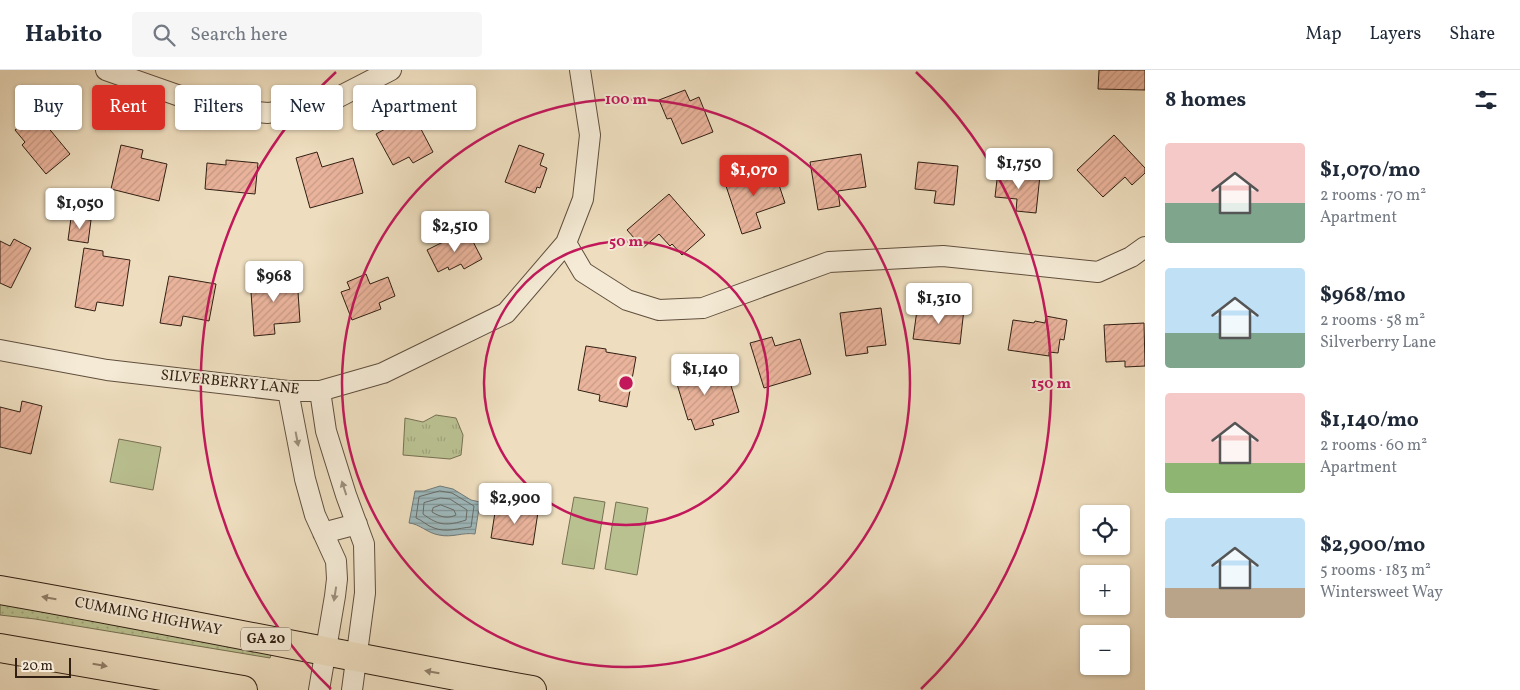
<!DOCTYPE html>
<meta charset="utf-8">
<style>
:root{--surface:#fff;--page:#f6f6f7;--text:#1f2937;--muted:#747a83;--line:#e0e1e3;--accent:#d93025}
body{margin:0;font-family:Vollkorn,serif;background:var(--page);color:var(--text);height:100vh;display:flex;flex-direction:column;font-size:19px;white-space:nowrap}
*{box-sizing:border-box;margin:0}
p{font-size:16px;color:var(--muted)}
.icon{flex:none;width:28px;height:28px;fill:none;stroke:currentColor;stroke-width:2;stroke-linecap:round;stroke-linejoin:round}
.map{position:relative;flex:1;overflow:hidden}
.drawer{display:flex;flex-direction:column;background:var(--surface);width:375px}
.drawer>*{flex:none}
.hud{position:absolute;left:15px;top:15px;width:475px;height:45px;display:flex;gap:10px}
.fabs{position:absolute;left:1080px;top:435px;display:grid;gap:10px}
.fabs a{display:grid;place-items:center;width:50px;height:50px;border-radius:5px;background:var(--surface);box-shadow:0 1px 4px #0004;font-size:25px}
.scale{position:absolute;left:15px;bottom:12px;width:56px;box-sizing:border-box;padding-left:5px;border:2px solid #311f13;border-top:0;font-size:14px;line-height:18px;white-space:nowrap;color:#311f13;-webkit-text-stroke:4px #f4ead5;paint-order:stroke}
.price{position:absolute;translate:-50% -42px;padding:0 11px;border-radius:5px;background:#fff;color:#222;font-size:16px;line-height:32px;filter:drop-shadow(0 1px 2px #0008)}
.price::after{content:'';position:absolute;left:50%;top:30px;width:15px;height:11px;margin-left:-8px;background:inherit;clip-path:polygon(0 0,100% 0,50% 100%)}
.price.active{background:var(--accent);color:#fff}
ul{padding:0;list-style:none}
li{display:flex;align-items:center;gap:15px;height:125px;padding:0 20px}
li span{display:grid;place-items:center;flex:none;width:140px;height:100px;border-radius:5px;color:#555}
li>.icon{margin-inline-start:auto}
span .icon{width:60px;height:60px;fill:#fffc;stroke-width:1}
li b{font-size:21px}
h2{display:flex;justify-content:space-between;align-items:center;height:60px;padding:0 20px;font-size:21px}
.pill{padding:0 18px;border-radius:5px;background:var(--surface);box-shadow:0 1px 4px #0004;font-size:18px;line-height:45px}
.pill.active{background:var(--accent);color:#fff}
header{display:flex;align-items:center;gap:30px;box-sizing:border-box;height:70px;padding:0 25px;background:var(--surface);border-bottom:1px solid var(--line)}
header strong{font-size:24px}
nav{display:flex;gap:28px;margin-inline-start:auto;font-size:18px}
.search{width:350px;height:45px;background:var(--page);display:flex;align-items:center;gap:12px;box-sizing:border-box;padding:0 18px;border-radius:5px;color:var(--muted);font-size:19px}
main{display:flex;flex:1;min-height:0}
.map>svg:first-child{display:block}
</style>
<header>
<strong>Habito</strong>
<div class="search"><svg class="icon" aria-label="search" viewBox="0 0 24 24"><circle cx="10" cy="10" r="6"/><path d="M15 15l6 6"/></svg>Search here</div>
<nav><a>Map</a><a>Layers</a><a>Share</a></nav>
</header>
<main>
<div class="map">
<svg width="1145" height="620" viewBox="0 0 1145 620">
<defs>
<pattern id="grass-dots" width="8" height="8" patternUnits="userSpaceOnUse" patternTransform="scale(1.25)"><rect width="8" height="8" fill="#bac191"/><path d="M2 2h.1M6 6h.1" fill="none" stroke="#a0a57c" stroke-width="1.8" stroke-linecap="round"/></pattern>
<pattern id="park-tufts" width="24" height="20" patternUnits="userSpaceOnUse" patternTransform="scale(1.25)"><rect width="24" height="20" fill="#bac191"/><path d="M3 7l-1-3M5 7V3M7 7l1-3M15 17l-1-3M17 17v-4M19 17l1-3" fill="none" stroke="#a0a57c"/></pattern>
<pattern id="water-rules" width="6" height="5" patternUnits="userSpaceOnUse" patternTransform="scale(1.25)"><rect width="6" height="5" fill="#9eb9bd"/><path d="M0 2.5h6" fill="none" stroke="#819698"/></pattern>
<pattern id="building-hatch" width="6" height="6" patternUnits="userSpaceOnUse" patternTransform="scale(1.25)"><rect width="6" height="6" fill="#eab49c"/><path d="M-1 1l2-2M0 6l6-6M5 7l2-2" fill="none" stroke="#c99a86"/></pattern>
</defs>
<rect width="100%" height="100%" fill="#eedebf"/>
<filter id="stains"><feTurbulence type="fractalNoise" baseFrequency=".004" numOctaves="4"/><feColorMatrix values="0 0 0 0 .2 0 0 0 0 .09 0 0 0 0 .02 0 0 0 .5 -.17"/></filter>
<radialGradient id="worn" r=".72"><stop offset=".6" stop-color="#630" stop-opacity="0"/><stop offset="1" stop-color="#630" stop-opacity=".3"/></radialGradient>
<path fill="url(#grass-dots)" stroke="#767052" d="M0,528l273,50 -3,10 -235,-39 -35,-4z"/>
<path fill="url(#park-tufts)" stroke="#767052" d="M436,345l20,3 7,17 -2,20 -11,4 -47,-4 2,-37 18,4z"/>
<path fill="#bac191" stroke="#767052" d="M119,369l42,8 -8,43 -43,-8z
M574,427l31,5 -11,67 -32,-5z
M616,432l32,6 -11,67 -32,-6z"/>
<path fill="url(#water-rules)" stroke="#727b79" d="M440,416l13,3 18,11 9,2 -5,32c-12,-2 -23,4 -36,1 -12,-2 -19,-11 -30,-12l6,-32h9z"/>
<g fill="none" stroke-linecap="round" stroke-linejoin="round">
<path stroke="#686c68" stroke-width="1" d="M440,421l12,2 22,13 -3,21c-13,1 -24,6 -37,1 -7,-2 -12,-8 -18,-10l3,-21z
M441,428l9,1 17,11 -1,10c-19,6 -27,6 -43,-6l1,-11z
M441,435l13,5 2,5c-8,4 -16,2 -24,-3l1,-4z"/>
</g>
<path fill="url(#building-hatch)" stroke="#311f13" d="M1099,0h46v20l-47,-1z
M685,20l5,11 9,-4 14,35 -31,12 -11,-26 -4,1 -8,-19z
M413,44l20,38 -20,11 -4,-6 -16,8 -17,-31z
M34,46l9,11 3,-2 24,29 -24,20 -24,-29 3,-3 -10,-12z
M1114,65l31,33v5l-13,12 -7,-8 -22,20 -26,-27z
M121,75l22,5 -2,8 26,6 -8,37 -48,-12z
M519,75l25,9 -4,11 7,3 -7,20 -3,-1 -2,6 -30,-11z
M317,82l5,15 31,-9 10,35 -53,15 -14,-50z
M861,84l5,33 -28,4 2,15 -22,4 -8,-48z
M226,90l32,3 -3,31 -50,-5 2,-26 19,2z
M918,92l40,4 -4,39 -20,-2 2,-12 -21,-2z
M773,97l12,36 -29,10 5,15 -19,6 -17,-51z
M998,101l42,4 -4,38 -20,-2 1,-12 -22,-2z
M669,124l36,41 -23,20 -10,-11 -2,2 -11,-12 -16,14 -16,-18z
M71,148l20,2 -3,23 -20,-3z
M467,160l15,29 -18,10 -3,-5 -12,6 -1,-3 -10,5 -11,-22z
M14,169l17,9 -20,40 -11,-5v-42l10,5z
M84,178l19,3v5l27,4 -7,46 -26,-4 -2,9 -20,-4z
M366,204l4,10 18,-7 7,19 -16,7 2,6 -29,11 -11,-28 9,-3 -3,-7z
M169,206l47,8 -7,37 -26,-5 -2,10 -21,-3z
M269,206l1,2 27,-1 3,45 -26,2 1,10 -21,2 -4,-59z
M923,236l41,3 -4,35 -47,-5 4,-29h6z
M881,238l5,37 -19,2 1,6 -22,3 -6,-43z
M1046,246l21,4 -3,20 -4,-1 -2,14 -9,-1v4l-41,-6 5,-30 21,3 1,-2 10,2z
M1144,253l1,43 -20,1v-6l-19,1 -2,-37z
M772,267l3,9 25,-7 11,35 -47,14 -14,-45z
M586,276l20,3v3l30,5 -9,50 -28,-6 1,-6 -22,-5z
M697,294l4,12 25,-7 13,43 -27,8 2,5 -19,5 -4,-11 -3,1 -15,-49z
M22,331l20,5 -11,48 -31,-7v-40l20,5z
M496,436l42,6 -5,33 -42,-7z"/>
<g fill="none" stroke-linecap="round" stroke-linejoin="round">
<g stroke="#604f3e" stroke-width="22">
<path id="minor" d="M106,0l108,38 54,5 59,-10 64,-33
M566,173l17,29 44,28 32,10 44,-2 126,-46 114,-6 155,16 33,-15 14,-10
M0,280l107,20 181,21h32l63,-18 123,-60 60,-70 17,-44 7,-64 -10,-65
M288,321l17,88 10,36 21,46 1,18 -2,17 -16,94
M320,321l6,40 20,64 18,49 1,49 -13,97
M323,463l34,-9"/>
</g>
<g stroke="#311f13" stroke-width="30">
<path id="highway" d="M0,520c178,31 354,68 532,100
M0,578l243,42"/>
</g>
<use href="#minor" stroke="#f4ead5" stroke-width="20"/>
<use href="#highway" stroke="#eedebf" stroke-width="28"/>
</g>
<defs><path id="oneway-solid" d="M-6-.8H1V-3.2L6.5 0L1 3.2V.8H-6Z" transform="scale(1.25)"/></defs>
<g fill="#9c8f7e">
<use href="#oneway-solid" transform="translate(297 369) rotate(79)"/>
<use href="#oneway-solid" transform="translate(344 418) rotate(-108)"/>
<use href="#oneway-solid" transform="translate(335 524) rotate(99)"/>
</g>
<g fill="#907e69">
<use href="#oneway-solid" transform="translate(49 528) rotate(-170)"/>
<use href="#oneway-solid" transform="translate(100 595) rotate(10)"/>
<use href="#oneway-solid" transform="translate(432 602) rotate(-170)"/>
</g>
<g fill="none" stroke="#c2185b" stroke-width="2.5">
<circle cx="626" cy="313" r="142"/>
<circle cx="626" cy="313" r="284"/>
<path d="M331 619A425 425 0 0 1 336 2M916 2A425 425 0 0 1 921 619"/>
</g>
<g text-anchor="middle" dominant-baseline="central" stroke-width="4" stroke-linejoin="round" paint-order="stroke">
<rect fill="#f4ead5" stroke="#6c5c4d" stroke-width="1" x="241" y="557.5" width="50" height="23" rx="4"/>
<g font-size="14" font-weight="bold" fill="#311f13">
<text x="266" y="569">GA 20</text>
</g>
<g font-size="15" fill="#311f13" stroke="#f4ead5">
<text transform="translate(230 313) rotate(6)">SILVERBERRY LANE</text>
<text transform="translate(148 547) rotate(11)">CUMMING HIGHWAY</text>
</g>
</g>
<circle cx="626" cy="313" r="8" fill="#c2185b" stroke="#f4ead5" stroke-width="2.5"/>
<g font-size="15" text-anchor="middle" font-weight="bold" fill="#c2185b" stroke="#f4ead5" stroke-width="4" stroke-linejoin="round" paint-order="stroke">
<text x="626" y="34">100 m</text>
<text x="626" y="176">50 m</text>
<text x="1051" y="318">150 m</text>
</g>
<rect width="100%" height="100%" filter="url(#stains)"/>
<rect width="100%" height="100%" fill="url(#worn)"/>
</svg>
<div class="fabs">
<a><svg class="icon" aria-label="locate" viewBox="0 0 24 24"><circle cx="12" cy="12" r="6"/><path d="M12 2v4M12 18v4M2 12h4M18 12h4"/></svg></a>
<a>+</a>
<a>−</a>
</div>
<div class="scale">20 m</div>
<b class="price" style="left:1019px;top:120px">$1,750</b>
<b class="price active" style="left:754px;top:127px">$1,070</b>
<b class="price" style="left:80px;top:160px">$1,050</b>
<b class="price" style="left:455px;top:183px">$2,510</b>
<b class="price" style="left:274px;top:233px">$968</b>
<b class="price" style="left:939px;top:255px">$1,310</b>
<b class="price" style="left:705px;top:326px">$1,140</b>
<b class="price" style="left:515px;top:455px">$2,900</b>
<div class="hud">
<a class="pill">Buy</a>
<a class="pill active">Rent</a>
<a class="pill">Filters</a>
<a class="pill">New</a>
<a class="pill">Apartment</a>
</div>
</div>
<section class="drawer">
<h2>8 homes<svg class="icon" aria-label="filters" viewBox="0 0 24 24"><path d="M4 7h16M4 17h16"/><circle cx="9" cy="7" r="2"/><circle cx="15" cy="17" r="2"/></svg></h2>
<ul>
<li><span style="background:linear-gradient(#f6c9c9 60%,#7fa58c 0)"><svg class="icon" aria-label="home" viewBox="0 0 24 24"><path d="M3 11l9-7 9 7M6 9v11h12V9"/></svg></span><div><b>$1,070/mo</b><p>2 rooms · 70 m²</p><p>Apartment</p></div></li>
<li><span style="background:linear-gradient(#bfe0f5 65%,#7fa58c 0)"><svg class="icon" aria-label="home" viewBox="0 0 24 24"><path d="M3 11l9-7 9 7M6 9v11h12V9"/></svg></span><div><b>$968/mo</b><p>2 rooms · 58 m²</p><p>Silverberry Lane</p></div></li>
<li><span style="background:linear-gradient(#f6c9c9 70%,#8fb573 0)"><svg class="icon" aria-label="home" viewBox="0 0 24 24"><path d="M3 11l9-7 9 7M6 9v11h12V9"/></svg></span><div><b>$1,140/mo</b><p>2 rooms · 60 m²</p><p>Apartment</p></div></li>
<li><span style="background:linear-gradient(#bfe0f5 70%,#b9a48a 0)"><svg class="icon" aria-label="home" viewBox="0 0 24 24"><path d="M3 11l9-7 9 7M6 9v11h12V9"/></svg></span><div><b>$2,900/mo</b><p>5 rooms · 183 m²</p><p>Wintersweet Way</p></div></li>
</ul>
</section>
</main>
